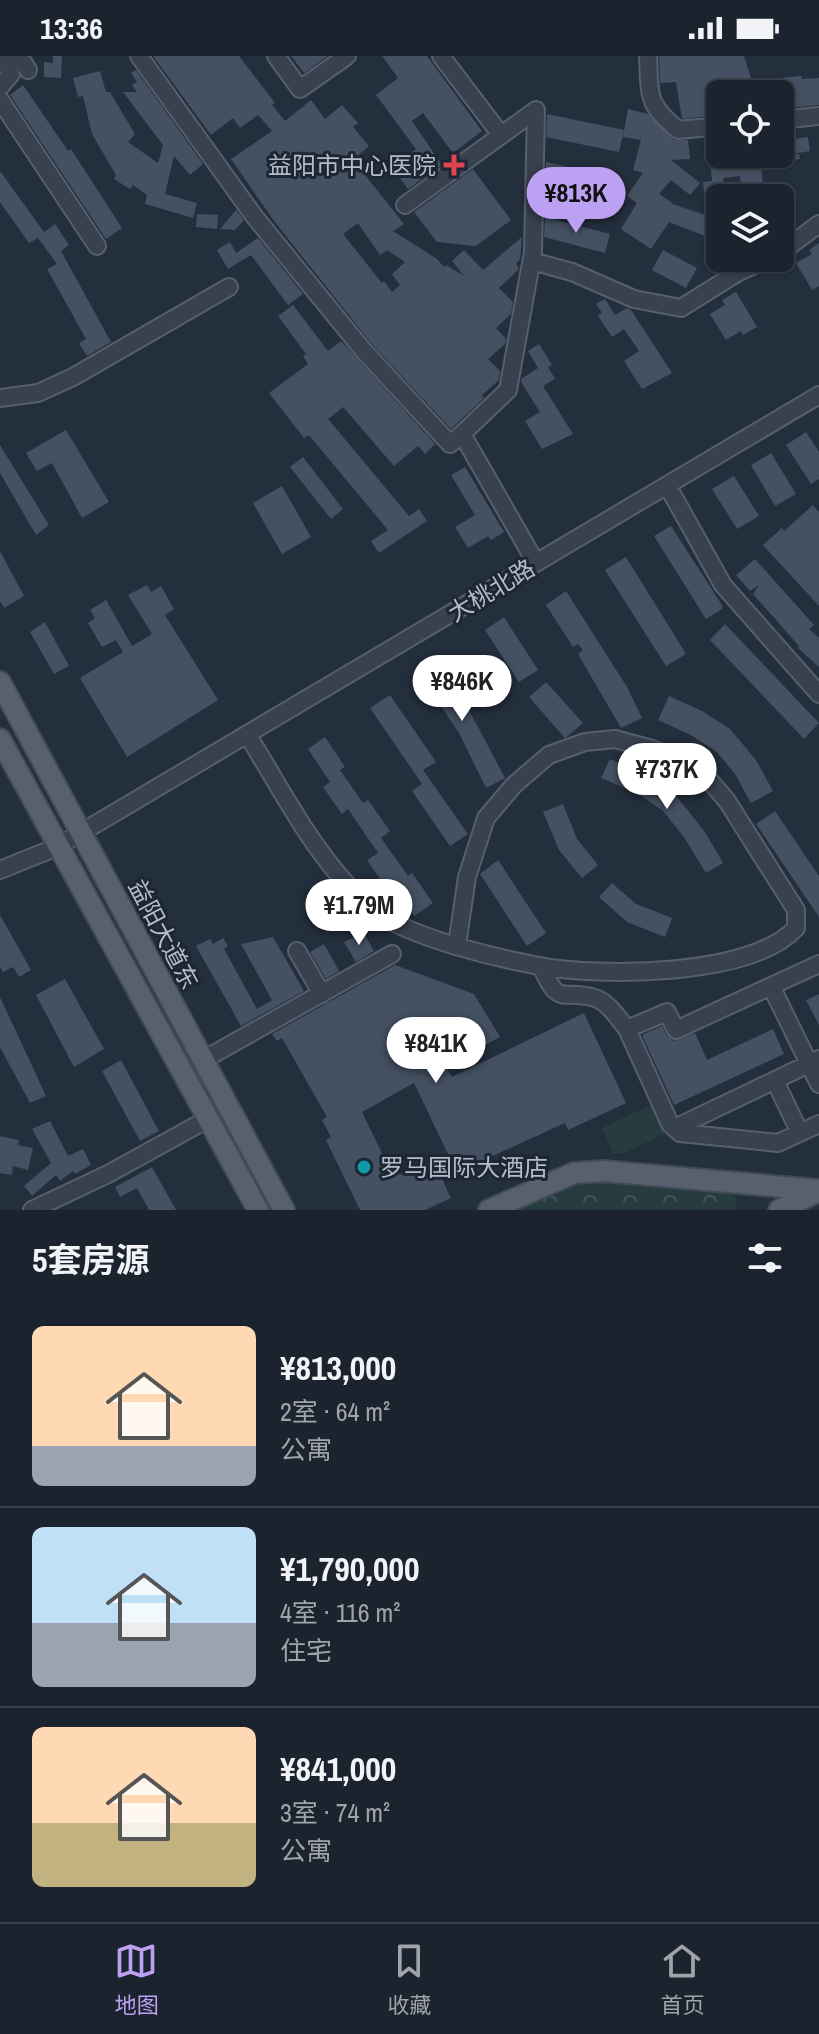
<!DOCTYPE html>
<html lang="zh">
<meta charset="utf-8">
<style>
:root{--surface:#1b232e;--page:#282f3a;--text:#f1f3f6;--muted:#a0a4aa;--line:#39404a;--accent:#bca0f2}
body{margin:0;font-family:"Archivo Narrow","Noto Sans SC",sans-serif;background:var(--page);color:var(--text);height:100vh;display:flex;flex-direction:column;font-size:30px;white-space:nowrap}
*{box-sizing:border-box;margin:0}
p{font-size:26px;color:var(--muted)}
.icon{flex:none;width:44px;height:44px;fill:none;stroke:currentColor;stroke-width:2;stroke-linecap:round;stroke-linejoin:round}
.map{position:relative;height:1154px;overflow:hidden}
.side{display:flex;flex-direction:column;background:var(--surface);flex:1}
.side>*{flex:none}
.controls{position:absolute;left:706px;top:24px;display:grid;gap:16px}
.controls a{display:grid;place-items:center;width:88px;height:88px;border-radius:12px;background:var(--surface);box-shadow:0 2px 6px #0004,0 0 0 2px var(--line);font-size:40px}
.price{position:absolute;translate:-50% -68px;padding:0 18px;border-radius:28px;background:#fff;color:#222;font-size:26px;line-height:52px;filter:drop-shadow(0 2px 4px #0008)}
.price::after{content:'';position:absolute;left:50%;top:48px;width:24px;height:18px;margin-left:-12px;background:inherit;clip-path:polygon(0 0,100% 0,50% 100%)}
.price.on{background:var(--accent);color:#111}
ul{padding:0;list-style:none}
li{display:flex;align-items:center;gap:24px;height:200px;padding:0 32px}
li+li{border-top:2px solid var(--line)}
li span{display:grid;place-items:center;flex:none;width:224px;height:160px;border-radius:12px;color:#555}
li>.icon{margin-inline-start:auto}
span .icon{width:96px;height:96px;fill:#fffc;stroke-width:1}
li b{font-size:34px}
h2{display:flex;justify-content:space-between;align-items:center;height:96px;padding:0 32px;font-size:34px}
.status{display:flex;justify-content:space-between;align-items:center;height:56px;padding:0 40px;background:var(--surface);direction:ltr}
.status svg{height:22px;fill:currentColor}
.tabs{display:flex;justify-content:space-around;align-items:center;height:112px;border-top:2px solid var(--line);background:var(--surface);font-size:22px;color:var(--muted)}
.tabs a{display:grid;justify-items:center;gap:4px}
.tabs .on{color:var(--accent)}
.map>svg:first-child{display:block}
</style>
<div class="status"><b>13:36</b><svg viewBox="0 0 49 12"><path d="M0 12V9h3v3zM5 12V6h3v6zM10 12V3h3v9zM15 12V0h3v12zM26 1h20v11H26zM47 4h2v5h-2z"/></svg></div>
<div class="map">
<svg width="819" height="1154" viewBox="0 0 819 1154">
<defs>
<pattern id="forest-crowns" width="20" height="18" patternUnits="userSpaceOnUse" patternTransform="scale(2)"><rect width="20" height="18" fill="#263c3f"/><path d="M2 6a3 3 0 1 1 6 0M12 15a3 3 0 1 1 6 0" fill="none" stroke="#435659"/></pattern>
</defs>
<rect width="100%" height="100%" fill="#242f3e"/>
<path fill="url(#forest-crowns)" d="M609,1121l121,16 7,6 -1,10 -231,1 72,-32z"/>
<path fill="#263c3f" d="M653,1048l14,29 -43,20 -11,1 -11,-26z"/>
<path fill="#455162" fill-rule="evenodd" d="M53,0h9l-1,22 -17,-1v-15l9,1z
M153,0h86l36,47 -3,2 13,16 26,-21 14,19 17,-14 16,18 -5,4 16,19 -16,14 51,64 -11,7 44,28 7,8 2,-2 18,11 -12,-15 12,-11 19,20 39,-33 -2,22 -4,5 3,5 -20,19 14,14 -2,12 -15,14 10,11 -1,5 -17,15 12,12 -1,9 -17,15 2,3 -33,31 -80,-86 -97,-122 -43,-62 41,-28 -14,-16 -18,13 -7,-10 -22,17zM358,167l22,32 7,-5 18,12 -13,12 8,11 -8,7 -8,-11 -2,2 -39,-49z
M291,0h37l-24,17z
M382,0h45l55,75 -29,22 -30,-40 -11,8 30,44 -34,24 -16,-22 24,-18 -40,-54 22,-17z
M659,0h85l12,38h-36v21l-38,4 -6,-37 -16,1z
M136,14l67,94 -13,11 -16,-19 -9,38 32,9 -4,15 -48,-14 2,-9 -14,-10 -3,4 -16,-10 2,-4 -24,-41 -9,-38 -5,1 -5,-19 27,-7 6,21h4l25,42 -7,8 30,21 5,-18 -40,-53h14l-5,-7 5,-3 -6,-9z
M801,20l1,3 17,-1v27l-39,4v-31z
M23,29l45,66 3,-2 51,79 -16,11 -96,-144z
M628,53l20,5 26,26h14l2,19 -19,1 29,23 -10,12 -19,-15 -12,14 14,9h-3l41,14 -6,19 -36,-14 -18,27 -30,-20 16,-26 -10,-7 16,-23 -10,-3 8,-30 -18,-3z
M547,58l77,16 -5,22 -73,-15z
M808,81l2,14 -17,3h6l1,5 -39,6 3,33h-22l-2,-22 -17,2 2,20 -20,2 -2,-18 9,-1 -2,-20h-5l-1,-10 16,-1v4h60v-13z
M546,106l65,15 -4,20 -62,-13z
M473,113l38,51 -35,26 -39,-4 -23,-30z
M0,115l44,61 11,-8 14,21 -8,6 50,91 -24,14 -8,-13 7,-4 -39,-70 10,-5 -19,-26 -9,5 -29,-41z
M236,154l8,10 -9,10 -15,-1z
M197,158l21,1 -1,14 -21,-2z
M545,161l65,17 -5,19 -61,-16z
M258,182l45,56 -15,11 -37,-50 -23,14 -11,-19 13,-8 6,11z
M819,187v43l-7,4 -16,-27 16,-9 -3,-4z
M663,194l34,18 -11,20 -34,-18z
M736,236l21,35 -14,8 -2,-4 -15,9 -16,-26 15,-9 -3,-5z
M605,243l10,16 12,-7 4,2 41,63 -30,16 -18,-28 15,-10 -15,-22 -12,8 -14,-21 4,-3 -6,-9z
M293,249l35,46 13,-10 94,103 -10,10 -7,-8 -24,20 -51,-59 -15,12 81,97 10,-7 8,12 -48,32 -8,-12 17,-11 -79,-95 -5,3 -35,-45 39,-29 -5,-8 3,-2 -28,-38z
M539,288l13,21 -4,2 7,12 -12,7 30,48 -31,15 -17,-28 15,-9 -19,-30v-3l17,-11 -10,-17z
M66,374l43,72 -27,16 -30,-55 -15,8 -11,-18z
M806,376l13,20v27l-8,5 -25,-39z
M0,389l49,80 -13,10 -36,-62z
M771,397l25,41 -21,12 -24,-41z
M303,401l40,52 -12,10 -41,-52z
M465,411l39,65 -13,8 -3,-4 -20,12 -13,-21 20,-12 -24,-40z
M734,420l25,40 -22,13 -25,-40z
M282,430l29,51 -29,17 -29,-51z
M813,449l6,7v94l-56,-61 19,-17 2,3z
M671,470l51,79v4l-16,10 -52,-83z
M0,495l24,45 -20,12 -4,-7z
M626,501l60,97 -20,12 -61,-96z
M755,503l59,66 -5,4 10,9v29l-21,-19 1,-2 -46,-52 6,-9 -9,6 -14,-16z
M147,529l4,7 10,-6 13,23 -9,6 53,85 -91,57 -47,-79 43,-26 -7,-12 -14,7 -14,-24 7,-5 -5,-8 16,-10 26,46 20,-12 -24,-39z
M566,535l61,96 15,31 -21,10 -43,-74 5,-4 -5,-6 -5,3 -27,-42z
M504,561l34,53 -19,12 -34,-52z
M45,566l24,44 -15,8 -24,-42z
M725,568l94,99 -15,16 -94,-99z
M435,603l35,53 35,66 -19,10 -27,-55 -42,-62z
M546,626l37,41 -15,13 -3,2 -36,-41z
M390,639l46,67 -13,8 45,64 -18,12 -38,-55 10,-7 -52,-76z
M669,640l33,15 28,18 26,31 17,31 -22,12 -16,-29 -18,-22 -28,-18 -31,-14z
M325,681l20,30 -5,3 23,33 5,-3 22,31 -9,7 27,38 4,-3 21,30 -19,13 -23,-32 -5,4 -19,-28 11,-7 -30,-44 -6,5 -19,-27 7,-5 -22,-33z
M610,703l33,15 34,23 28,35 18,31 -17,10 -22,-36 -21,-26 -24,-17 -38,-16z
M563,748l14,35 21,26 -16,13 -23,-28 -16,-38z
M775,755l44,65v41l-63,-93z
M498,804l48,73 -19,13 -47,-72z
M612,827l24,21 36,14 -7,19 -38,-15 -28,-25z
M0,859l31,55 -12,7 -6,-10 -10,5 -3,-5z
M363,876l11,19 -18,11 -12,-20z
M273,881l31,54 -63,35 -45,-80 14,-7 3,5 10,-6 5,8 -4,3 33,60 15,-9 -31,-56z
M324,888l15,27 -13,8 -16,-27z
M395,909l79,29 26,43 -54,29 6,11 132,-64 42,90 -58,27 -3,-7 -123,56 9,19 -26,12h-65l-34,-70 5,-3 -9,-17 5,-3 -45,-79 -5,3 -5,-7zM414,1027l35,73 -41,20 -17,-4 -29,-60z
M65,923l39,70 -30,18 -38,-72z
M819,938v31l-13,-25z
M0,941l46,99 -16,7 -30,-56z
M662,970l5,10 7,5 21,-8 12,27 66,-31 11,25 -110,51 -32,-70z
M121,1004l38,71 -19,10 -38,-70z
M50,1065l18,35 15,-7 8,16 -16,9 -2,-3 -13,10 -4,-6 -24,21 -8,-10 27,-23 -19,-34z
M0,1080l19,4 -1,5 15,3 -5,22 -15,-4 -1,9 -12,-2z
M152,1111l24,43h-27l-12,-22 -17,9 -5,-10z"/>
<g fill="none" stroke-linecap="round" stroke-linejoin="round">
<g stroke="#565f6c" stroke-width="20">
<path id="minor" d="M19,0l9,14
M139,0l115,160 109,134 87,94 12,-10
M276,0l24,33 47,-33
M441,0l60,79
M648,0c2,40 -2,47 30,74l42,-4
M0,31l11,-13 -9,-18
M0,44l97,146
M780,64l39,-4
M405,149l131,-95
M780,197l39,-29
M532,205l40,11 62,27 47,9 56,-35 32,-15
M0,342l38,-5 35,-16 156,-90
M667,429l56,100 96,109
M536,507l-74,-129 46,-44 25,-138 3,-142
M247,678c33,53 62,111 105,156 6,7 13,16 21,21 41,27 118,46 166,55 62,11 212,11 257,-38v-18l-69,-109 -16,-19 -23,-19 -36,-14 -37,-10 -30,3 -36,13 -35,30 -28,33 -19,59 -10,68
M0,814l57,-23 762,-452
M297,895l25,43
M819,908l-143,66 -9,-18 -40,17 43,95 10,9 98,10 41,-19
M541,910c19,43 19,22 54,32 13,4 23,20 32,31
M771,930l48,98
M203,1004l189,-106
M775,1025l25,52
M675,1072l144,-69
M32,1154l76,-36 100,-55"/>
</g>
<g stroke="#414a57" stroke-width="24">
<path id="major" d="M0,626l284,528
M0,683l258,471
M489,1154l85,-37 29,-2 216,19
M779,1154l40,-19"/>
</g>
<use href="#minor" stroke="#38414e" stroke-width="16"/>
<use href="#major" stroke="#56606e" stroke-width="20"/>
</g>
<path fill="#e0444e" stroke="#1d2633" stroke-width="3" d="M450 97h8v8h8v8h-8v8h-8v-8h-8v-8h8z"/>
<circle fill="#0f9aa8" stroke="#1d2633" stroke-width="3" cx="364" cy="1111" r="8"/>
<g text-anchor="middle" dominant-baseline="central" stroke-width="6" stroke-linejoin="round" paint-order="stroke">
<g font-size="24" fill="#b4bcc9" stroke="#1d2633" text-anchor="end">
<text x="436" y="109">益阳市中心医院</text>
<text x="380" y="1111" text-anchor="start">罗马国际大酒店</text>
</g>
<g font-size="24" fill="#b4bcc9" stroke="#1d2633">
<text transform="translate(491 534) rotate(-31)">大桃北路</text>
<text transform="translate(164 878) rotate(62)">益阳大道东</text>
</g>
</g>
</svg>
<div class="controls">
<a><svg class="icon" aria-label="locate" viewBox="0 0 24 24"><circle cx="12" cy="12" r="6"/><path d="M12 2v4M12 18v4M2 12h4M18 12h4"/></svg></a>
<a><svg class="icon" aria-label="layers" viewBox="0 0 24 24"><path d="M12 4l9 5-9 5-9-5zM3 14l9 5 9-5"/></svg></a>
</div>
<b class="price on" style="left:576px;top:179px">¥813K</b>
<b class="price" style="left:462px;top:667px">¥846K</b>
<b class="price" style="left:667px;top:755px">¥737K</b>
<b class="price" style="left:359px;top:891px">¥1.79M</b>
<b class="price" style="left:436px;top:1029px">¥841K</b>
</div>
<section class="side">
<h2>5套房源<svg class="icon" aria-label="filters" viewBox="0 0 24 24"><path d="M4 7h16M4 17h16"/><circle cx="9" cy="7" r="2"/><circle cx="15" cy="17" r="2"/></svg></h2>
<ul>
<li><span style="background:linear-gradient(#ffd9b3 75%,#9aa5b1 0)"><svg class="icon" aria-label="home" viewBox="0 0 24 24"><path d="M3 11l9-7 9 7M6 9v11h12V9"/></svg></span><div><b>¥813,000</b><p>2室 · 64 m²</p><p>公寓</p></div></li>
<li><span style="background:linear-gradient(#bfe0f5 60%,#9aa5b1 0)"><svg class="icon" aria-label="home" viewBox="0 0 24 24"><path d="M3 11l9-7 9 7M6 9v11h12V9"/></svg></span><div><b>¥1,790,000</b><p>4室 · 116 m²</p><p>住宅</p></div></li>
<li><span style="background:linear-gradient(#ffd9b3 60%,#c2b280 0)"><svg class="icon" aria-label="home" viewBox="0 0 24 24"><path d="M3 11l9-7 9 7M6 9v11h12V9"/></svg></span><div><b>¥841,000</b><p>3室 · 74 m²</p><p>公寓</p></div></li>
</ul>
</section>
<nav class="tabs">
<a class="on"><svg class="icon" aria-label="map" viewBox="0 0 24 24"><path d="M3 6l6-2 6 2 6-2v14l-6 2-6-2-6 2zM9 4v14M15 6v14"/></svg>地图</a>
<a><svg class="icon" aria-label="saved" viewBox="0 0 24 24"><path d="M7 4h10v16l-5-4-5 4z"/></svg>收藏</a>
<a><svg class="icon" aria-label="home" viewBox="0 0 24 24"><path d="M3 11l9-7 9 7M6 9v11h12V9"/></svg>首页</a>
</nav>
